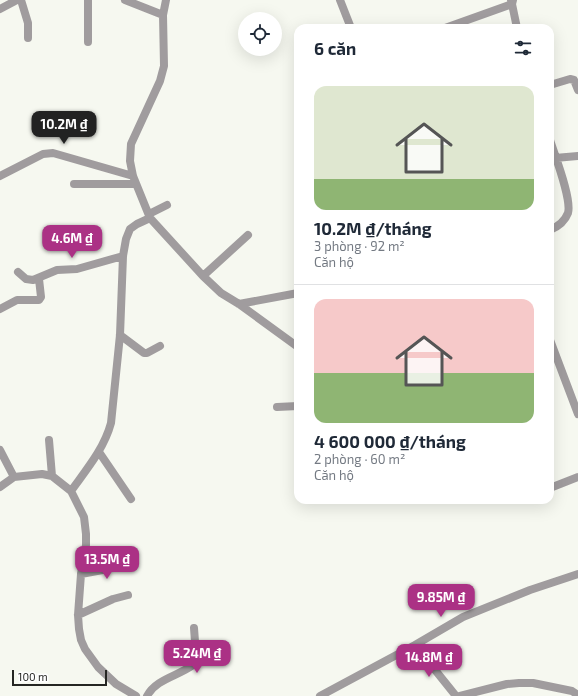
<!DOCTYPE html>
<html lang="vi">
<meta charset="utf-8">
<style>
:root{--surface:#fff;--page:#f2f2f3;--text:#1f2937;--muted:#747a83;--line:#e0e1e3;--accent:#ab3185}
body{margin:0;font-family:"Exo 2",sans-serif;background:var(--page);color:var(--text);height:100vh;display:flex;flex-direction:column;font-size:15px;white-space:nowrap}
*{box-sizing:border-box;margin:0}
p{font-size:13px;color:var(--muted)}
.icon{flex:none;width:22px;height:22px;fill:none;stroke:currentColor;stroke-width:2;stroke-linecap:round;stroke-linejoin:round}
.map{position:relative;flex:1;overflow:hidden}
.details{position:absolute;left:294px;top:24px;width:260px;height:480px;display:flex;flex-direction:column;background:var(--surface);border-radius:12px;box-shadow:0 4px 16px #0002}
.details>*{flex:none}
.fabs{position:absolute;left:238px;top:12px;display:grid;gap:8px}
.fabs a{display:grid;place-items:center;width:44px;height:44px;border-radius:50%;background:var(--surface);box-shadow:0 4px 16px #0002;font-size:20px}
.scale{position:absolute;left:12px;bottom:10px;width:95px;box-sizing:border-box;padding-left:4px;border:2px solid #252623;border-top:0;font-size:11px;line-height:14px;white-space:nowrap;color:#252623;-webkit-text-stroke:3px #fff;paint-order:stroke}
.price{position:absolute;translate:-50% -34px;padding:0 9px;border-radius:8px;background:var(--accent);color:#fff;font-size:13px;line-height:26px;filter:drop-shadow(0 1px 2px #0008)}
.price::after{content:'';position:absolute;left:50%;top:24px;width:12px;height:9px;margin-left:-6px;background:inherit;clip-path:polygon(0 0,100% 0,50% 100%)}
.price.selected{background:#222;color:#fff}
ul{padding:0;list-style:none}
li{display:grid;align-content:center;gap:8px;height:212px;padding:0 20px}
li+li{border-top:1px solid var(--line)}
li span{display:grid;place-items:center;height:124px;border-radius:12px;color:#555}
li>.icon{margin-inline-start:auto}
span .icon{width:72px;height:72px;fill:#fffc;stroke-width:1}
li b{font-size:17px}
h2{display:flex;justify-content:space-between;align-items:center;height:48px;padding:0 20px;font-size:17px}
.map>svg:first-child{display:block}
</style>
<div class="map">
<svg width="578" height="696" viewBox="0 0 578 696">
<rect width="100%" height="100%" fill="#f6f8f0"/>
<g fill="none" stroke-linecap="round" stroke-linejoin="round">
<path stroke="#a09c9e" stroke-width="8" d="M21,0l7,23v15
M88,0v42
M125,0l38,15
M166,0l-3,15 1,51 -4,15 -29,63 -1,17 3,15 17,42 53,58 18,17 18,11 59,43
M340,0l11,28
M513,0l-1,4 5,24
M0,9l17,-9
M445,28l67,-24 -1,-4
M550,85l20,-6 4,1 4,10
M550,140c5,16 22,59 18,73 -3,8 -11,14 -18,17
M555,158l23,-2
M0,176l43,-22 10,-1 80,23
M74,184h62
M149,214l18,-9
M18,272l8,7 7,1 24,-10 20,-1 46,-13
M203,276l45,-41
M239,304l59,-11
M0,309l17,-9h22l2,-3 -2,-18
M120,335l24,18h3l13,-7
M550,340l28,74
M277,407l21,-1
M49,440l3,36
M0,450l14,27
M99,452l32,47
M0,487l14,-10 28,-3 10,2 19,15 13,26 2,17v11l-5,29 -3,41 1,14 2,11 4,9 13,18 18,17 20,12
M550,488l28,-11
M71,491c15,-21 33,-42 40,-68l9,-88 3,-79 3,-17 4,-10 7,-5 13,-6
M81,574l27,-5 18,-8
M78,615l35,-16 15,-4
M415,645l41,51
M147,696c9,-17 31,-20 46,-31l3,-10 -2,-27
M320,696l95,-51 48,-28 67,-27 48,-16
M460,696l47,-12 12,-1h14l39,8 6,4"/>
</g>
</svg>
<div class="fabs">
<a><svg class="icon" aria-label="locate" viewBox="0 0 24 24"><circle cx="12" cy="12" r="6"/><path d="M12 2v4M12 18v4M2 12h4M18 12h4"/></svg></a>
</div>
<div class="scale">100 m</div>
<b class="price selected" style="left:64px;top:145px">10.2M ₫</b>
<b class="price" style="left:72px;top:259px">4.6M ₫</b>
<b class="price" style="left:107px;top:580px">13.5M ₫</b>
<b class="price" style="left:441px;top:618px">9.85M ₫</b>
<b class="price" style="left:197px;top:674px">5.24M ₫</b>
<b class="price" style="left:429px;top:678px">14.8M ₫</b>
<section class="details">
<h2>6 căn<svg class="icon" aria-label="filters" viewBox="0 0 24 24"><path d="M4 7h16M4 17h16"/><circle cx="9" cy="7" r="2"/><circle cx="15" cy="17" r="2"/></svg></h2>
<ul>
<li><span style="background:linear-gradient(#dfe7d0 75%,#8fb573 0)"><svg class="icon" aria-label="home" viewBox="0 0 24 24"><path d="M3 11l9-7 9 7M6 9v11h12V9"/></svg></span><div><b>10.2M ₫/tháng</b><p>3 phòng · 92 m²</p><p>Căn hộ</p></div></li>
<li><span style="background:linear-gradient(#f6c9c9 60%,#8fb573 0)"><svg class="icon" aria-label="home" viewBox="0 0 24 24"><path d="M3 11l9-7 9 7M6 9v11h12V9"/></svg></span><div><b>4 600 000 ₫/tháng</b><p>2 phòng · 60 m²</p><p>Căn hộ</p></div></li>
</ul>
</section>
</div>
